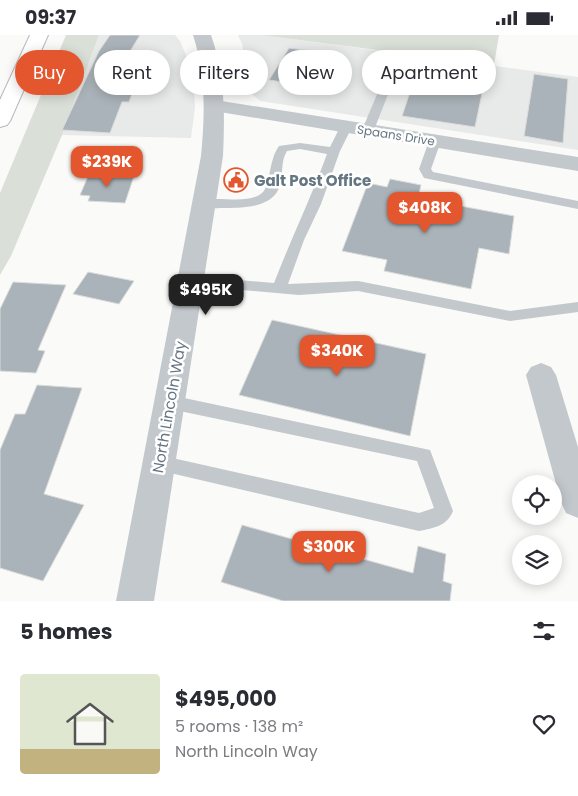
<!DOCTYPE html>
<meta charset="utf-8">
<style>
:root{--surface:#fff;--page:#f2f2f3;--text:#2b2b33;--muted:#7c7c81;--line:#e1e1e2;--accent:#e4572e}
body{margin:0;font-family:Poppins,sans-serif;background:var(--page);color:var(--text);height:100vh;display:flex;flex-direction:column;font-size:19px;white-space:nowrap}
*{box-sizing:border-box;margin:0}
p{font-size:16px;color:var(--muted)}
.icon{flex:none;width:28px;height:28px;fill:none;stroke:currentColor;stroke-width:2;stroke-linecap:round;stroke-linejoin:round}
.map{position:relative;height:566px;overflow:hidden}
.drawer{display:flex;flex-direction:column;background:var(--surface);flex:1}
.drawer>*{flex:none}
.banner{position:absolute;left:15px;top:15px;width:549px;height:45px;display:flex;gap:10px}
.controls{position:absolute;left:512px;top:440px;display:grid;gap:10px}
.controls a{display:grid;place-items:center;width:50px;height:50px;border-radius:50%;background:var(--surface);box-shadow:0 2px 12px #0003;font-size:25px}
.price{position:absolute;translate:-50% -42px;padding:0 11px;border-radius:10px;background:var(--accent);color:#fff;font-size:16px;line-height:32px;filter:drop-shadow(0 1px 2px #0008)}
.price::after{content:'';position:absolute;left:50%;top:30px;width:15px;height:11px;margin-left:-8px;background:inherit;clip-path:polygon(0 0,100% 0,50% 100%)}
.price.active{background:#222;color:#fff}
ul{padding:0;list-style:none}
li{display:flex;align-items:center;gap:15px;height:125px;padding:0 20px}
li+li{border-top:1px solid var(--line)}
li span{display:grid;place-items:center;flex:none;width:140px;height:100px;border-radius:5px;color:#555}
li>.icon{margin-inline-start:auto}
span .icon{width:60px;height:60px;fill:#fffc;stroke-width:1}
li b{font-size:21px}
h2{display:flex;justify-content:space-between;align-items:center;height:60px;padding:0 20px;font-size:21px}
.chip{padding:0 18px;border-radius:22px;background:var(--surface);box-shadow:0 2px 12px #0003;font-size:18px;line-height:45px}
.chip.active{background:var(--accent);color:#fff}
.status{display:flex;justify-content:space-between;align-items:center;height:35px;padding:0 25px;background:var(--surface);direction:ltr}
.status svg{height:14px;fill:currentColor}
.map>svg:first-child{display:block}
</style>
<div class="status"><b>09:37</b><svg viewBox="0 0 49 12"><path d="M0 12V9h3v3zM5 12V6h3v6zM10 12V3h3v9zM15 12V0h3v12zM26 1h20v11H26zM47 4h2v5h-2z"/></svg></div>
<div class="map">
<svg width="578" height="566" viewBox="0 0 578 566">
<rect width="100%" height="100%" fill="#fafaf8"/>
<path fill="#e8e9e9" d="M99,0h76l5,6 13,31 2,35 -4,31 -129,-3z
M238,0h22l318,42v73l-318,-49 -8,-7 -10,-50z"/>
<path fill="#dadfd7" d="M66,0h33l-37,100 -51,121 -11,19v-82z
M260,0h239l-5,30z"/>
<path fill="#aab3b9" stroke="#dcdcda" d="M110,0h30l-17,28h17l-4,12h3l-10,27h-7l-12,31 -48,-3 37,-79z
M289,13l24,3 -17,33 -27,-4z
M416,39l68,10 -9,43 -73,-11z
M534,39l34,5 -5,64 -39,-7z
M89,139l45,2 -9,27 -37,-2 2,-5 -10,-1z
M390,144l31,6 -3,13 96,18 -5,38 -30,-6 -8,41 -87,-18 3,-11 -45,-9 26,-68 19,4z
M88,237l46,9 -15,23 -46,-10z
M13,247l53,3 -28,65 7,1 -9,22 -36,-2v-62z
M272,285l154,34 -16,82 -171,-41z
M37,350l45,3 -38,106 40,11 -41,76 -43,-13v-118l15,-36h10z
M242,490l171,48 5,-27 28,8 -3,27 9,3 -2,17h-167l-62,-19z"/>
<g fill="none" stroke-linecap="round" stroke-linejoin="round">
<g stroke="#b4b9bd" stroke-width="2">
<path id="motorway" d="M30,0h18l-38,86 -3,4 -7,2v-27z"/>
</g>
<path fill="#c3c8cc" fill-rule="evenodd" d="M394,28l74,10 5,3 -5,3 -70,-10 -24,61 -6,3 -4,-1 -2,-2 27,-64z
M346,89l6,3 -12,24 -19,53 -17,36 -16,44 70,-3 152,30 68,-9v10l-68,9 -152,-30 -59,4 -114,-10 -2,-4 2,-4 5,-1 84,7c17,-44 37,-85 53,-129l-27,-5 -13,2c-6,10 -4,19 -6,30 -4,27 -37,27 -58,27 -8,0 -20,2 -25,-4 9,-12 48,3 64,-11 9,-7 6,-32 17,-47l21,-3 30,4 10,-20z
M435,103l6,3 -10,28 2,3 145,29v8l-154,-31 -5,-9 10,-28z
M170,360l260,55 23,61c-6,15 -19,17 -34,20l-266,-62 -3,-6 3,-6 6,-2 260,58 15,-5 -17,-47 -247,-52 -6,-2 -2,-5 2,-5z"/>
<path fill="#c3c8cc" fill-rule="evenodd" d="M215,65l363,57v14l-370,-61 -3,-4 3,-4z
M541,328l10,4 5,8 22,72v71l-12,-5 -5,-11 -35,-127 5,-8z"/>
<path fill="#c3c8cc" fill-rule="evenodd" d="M193,0h18c14,40 14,79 12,121l-69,445h-38l85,-445c4,-41 5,-81 -8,-121z"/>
<use href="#motorway" fill="#fff" fill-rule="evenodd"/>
</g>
<defs>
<g id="civic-ring" transform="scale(1.25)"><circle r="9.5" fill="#fff" stroke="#e4572e" stroke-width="1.5"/><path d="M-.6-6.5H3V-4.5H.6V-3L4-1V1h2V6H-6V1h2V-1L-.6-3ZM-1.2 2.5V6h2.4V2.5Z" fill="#e4572e"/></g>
</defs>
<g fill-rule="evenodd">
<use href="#civic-ring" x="236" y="145"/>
</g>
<g text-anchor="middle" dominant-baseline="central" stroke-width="5" stroke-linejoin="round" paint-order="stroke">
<g font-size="12" fill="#657683" stroke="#fff">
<text transform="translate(396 100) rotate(9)">Spaans Drive</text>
</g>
<g font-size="15" font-weight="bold" fill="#657683" stroke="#fff" text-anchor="start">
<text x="254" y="145">Galt Post Office</text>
</g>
<g font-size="15" fill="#657683" stroke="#fff">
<text transform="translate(169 372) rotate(-80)">North Lincoln Way</text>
</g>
</g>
</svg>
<div class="controls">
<a><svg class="icon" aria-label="locate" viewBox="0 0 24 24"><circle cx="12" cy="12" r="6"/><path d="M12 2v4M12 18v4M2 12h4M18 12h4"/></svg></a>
<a><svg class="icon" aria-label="layers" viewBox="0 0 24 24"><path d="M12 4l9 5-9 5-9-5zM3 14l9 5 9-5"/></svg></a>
</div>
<b class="price" style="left:107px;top:153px">$239K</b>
<b class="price" style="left:425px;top:199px">$408K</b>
<b class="price active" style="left:206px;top:281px">$495K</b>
<b class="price" style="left:337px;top:342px">$340K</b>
<b class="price" style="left:329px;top:538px">$300K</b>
<div class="banner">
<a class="chip active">Buy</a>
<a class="chip">Rent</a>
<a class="chip">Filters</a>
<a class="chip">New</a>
<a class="chip">Apartment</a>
</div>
</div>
<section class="drawer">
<h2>5 homes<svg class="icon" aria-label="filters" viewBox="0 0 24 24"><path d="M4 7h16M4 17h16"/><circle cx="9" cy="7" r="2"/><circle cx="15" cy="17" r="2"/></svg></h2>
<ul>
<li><span style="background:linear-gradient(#dfe7d0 75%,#c2b280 0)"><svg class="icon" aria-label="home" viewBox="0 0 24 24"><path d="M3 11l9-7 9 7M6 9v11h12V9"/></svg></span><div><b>$495,000</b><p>5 rooms · 138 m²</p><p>North Lincoln Way</p></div><svg class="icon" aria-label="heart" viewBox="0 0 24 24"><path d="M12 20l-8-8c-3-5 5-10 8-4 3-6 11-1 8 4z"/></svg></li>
</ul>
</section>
